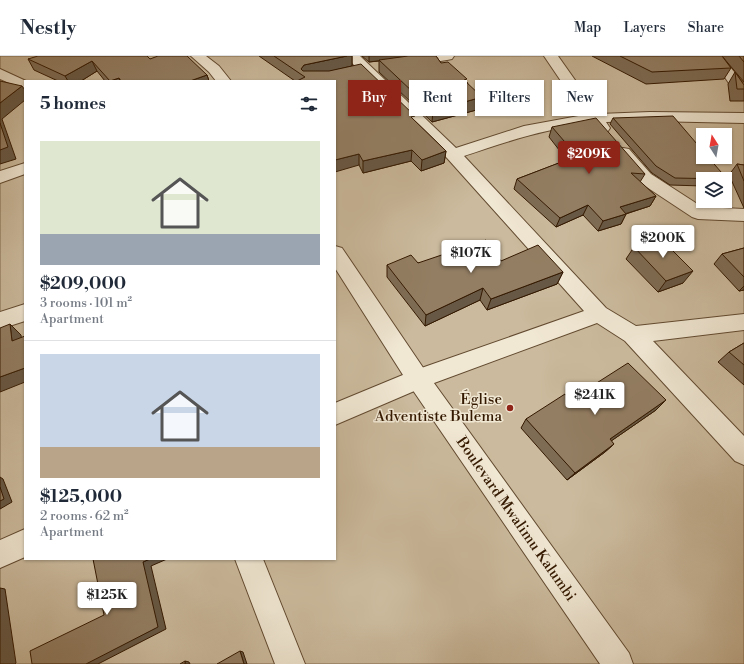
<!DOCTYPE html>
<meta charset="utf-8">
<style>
:root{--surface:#fff;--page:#f2f2f3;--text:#1f2937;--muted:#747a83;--line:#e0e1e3;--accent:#8f2418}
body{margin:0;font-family:"Libre Bodoni",serif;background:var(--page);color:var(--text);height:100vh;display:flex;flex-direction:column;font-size:15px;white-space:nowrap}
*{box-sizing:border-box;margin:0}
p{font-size:13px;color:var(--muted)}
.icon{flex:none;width:22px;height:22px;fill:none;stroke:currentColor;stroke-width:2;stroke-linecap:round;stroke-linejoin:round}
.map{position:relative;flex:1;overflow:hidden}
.details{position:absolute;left:24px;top:24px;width:312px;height:480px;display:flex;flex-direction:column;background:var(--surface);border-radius:0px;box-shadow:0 1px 3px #0004}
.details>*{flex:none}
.banner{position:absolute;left:348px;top:24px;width:336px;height:36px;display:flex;gap:8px}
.needle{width:26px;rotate:349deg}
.fabs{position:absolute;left:696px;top:72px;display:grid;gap:8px}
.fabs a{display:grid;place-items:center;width:36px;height:36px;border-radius:0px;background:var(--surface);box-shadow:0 1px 3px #0004;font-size:20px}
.price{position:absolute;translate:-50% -34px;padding:0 9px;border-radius:4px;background:#fff;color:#222;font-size:13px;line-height:26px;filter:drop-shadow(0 1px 2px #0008)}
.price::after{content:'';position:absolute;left:50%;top:24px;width:12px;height:9px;margin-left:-6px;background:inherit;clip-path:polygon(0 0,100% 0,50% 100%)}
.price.selected{background:var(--accent);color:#fff}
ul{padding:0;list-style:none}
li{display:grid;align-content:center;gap:8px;height:212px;padding:0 16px}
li+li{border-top:1px solid var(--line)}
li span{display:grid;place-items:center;height:124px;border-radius:0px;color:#555}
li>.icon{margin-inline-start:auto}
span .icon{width:72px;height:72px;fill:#fffc;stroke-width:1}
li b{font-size:17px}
h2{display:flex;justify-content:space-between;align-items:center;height:48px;padding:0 16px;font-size:17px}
.chip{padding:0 14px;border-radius:0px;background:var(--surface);box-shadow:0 1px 3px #0004;font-size:14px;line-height:36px}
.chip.selected{background:var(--accent);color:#fff}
header{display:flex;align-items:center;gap:24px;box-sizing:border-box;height:56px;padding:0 20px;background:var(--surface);border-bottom:1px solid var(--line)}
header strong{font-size:19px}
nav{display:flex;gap:22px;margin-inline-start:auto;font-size:14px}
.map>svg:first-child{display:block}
</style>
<header>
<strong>Nestly</strong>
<nav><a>Map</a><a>Layers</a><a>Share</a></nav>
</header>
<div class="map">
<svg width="744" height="608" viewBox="0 0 744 608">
<rect width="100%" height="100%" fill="#eadbbd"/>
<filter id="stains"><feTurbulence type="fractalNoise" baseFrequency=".005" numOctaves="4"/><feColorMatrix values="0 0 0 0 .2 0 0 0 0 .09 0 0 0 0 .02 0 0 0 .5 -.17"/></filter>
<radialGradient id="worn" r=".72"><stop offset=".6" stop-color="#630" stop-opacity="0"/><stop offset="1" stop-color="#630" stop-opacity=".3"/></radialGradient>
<path fill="#cbba9d" stroke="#806a4f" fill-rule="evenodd" d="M0,0h744v608h-744zM25,25h310v478h-310zM703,79h22v22h-22zM703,123h22v22h-22z"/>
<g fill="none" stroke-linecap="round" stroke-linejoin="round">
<g stroke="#624a30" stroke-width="2">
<path id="minor" d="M345,0h15l96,92 68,-22 60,-11 -40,-59h14l41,58 51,-2 94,1v10l-94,-2 -44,1 4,6 -2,3c-10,3 -12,0 -18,-7 -44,4 -84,18 -126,32l142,152 30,18 108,-12v16l-91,11 91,95v29l-9,-4 -110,-120 -28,-18 -171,63 -91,39v-22l75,-31 174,-61 -137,-153z
M420,0h34l-2,3 -5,1 -39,6 -5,-1 -2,-3 2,-3z
M707,0h14l23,28v15l-5,-1 -15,-22z
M0,13l26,12h-1v9l-25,-11z
M623,92l6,1 22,25 51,33 42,2v12l-46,-2 -6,-2 -53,-35 -24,-29 2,-4z
M25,107v11l-25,9v-12z
M25,248v17l-25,8v-17z
M25,473v28l-25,11v-28z
M235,503h28l42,105h-30z"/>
</g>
<g stroke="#624a30" stroke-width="2">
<path id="tertiary" d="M191,0h15l13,10 12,15h-15l-7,-9z
M335,190l7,2 84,124 203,281 4,11h-33l-190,-278 -75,-118z"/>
</g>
<use href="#minor" fill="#f1e8d4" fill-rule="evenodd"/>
<use href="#tertiary" fill="#f1e8d4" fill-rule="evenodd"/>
</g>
<path fill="#7e6c55" stroke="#341901" d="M259,0h93v10l62,54 32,31 -2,12 -23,8 -10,-10 -48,12 -4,-8 -24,-84h-40z
M362,0h74l5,7 26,19 13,27 -48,13 -53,-50v-11l-10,1z
M592,0h130l9,12 -7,11 -78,5z
M722,0h22v26z
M28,3h122l57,16 2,6h-104l-8,-10 -16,10h-23l-24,-11z
M735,16l9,13v16h-14l-2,-17z
M613,62l115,62 -3,4v-5h-22v7l-33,-1 -18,-12 -42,-49z
M552,71l93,47 -5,8 16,14 -6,10 -24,8 -5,10 -23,7 -15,-16 -27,12 -42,-38 3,-10 50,-19 -18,-23z
M737,108l7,1v43l-15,-33z
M634,191l49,36 -25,9 -32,-33z
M744,192v42l-5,1 -25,-27 8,-10z
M501,205l62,11 -6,12 -70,26 -7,-10 -55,26 -38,-49v-12l31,-2z
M744,287v42l-26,-23 11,-10z
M570,344l86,10 -45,31 3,3 -9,8 -38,28 -46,-52 5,-9z"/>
<path fill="#675845" stroke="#341901" d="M347,0h5v10l-46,11 -5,-8 3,-4z
M369,0h47l-47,6z
M92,5l5,10 -16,10h-13l-3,-5z
M207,19l2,6h-19z
M119,22l1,3h-9z
M22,30l3,4v10l-23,19 14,40 -16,5v-61z
M482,41l-2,12 -48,13 1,-11z
M412,94l-1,11 -48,12v-12z
M446,95l-2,12 -23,8 1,-11z
M359,98v11l-24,7v-12z
M656,140l-6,10 -35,11 5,-10z
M588,149l-5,10 -27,12 4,-9z
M626,158l-5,10 -23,7 5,-10z
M693,215l-10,12 -25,9 8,-11z
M563,216l-6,12 -70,26 4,-11z
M744,230v4l-5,1z
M483,232l-3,12 -55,26 1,-11z
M10,268l11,11 2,17 -11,-11z
M25,312v14l-25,10v-15z
M666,344l-10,10 -55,38 9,-9z
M614,388l-9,8 -38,28 8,-7z
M0,421l3,2 9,23 -12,7z
M150,503h17l-16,7 15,63 -68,35h-12l57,-102z
M0,532l5,1 11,74 -1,1h-15z
M240,595l3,1 4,12h-3z
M185,605l4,1 1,2h-5z"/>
<path fill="#937e63" stroke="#341901" d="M38,0h109l3,3 8,-3h29l20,19 -17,6h-69l-2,-3 -9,3 -18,-20 -27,15 -37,-17z
M274,0h73l-43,9 -3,4 2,2h26l32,-7 54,52 -4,1 35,34 -24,9 -10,-10 -49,11 -4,-7 -24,6v-79h-38l8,-4z
M408,0h28l5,7 7,-1 19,17 -3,1 18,17 -49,14 -54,-51z
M620,0h102l9,12 -79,4z
M739,0h5v6z
M735,16l9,13v4h-7z
M0,25l22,5 -22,17z
M673,60l30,35v6h5l20,23h-3v-1l-50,-1 -19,-12 -43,-48z
M596,62l49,56 -14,-1 25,23 -36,11 6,7 -23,7 -15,-16 -28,13 -43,-39 60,-23 -25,-29z
M0,67l8,24 -8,3z
M737,108l7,1v16z
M660,182l33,33 -27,10 -32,-34z
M486,184l15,21 37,-16 25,27 -72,27 -8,-11 -57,27 -39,-50 24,-10 7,8z
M744,192v29l-22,-23z
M10,268l2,17 13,-5v32l-25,9v-49z
M744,287v22l-15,-13z
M628,307l38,37 -56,39 4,5 -39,29 -49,-54 39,-25 5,6z
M0,431l4,12 -4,2z
M93,503h57l-7,3 15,65 -72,37h-54l-2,-13 74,-36z
M240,595l4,13h-27z
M185,605v3h-5z"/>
<circle fill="#8f2418" stroke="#f1e8d4" stroke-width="1.5" cx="510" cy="352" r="4"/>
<g text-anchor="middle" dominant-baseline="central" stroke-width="3" stroke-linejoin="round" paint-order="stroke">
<g font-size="15" fill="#341901" stroke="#f1e8d4" text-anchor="end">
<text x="502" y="343">Église<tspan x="502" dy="17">Adventiste Bulema</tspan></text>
</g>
<g font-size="15" fill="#341901" stroke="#f1e8d4">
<text transform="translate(516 463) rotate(55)">Boulevard Mwalimu Kalumbi</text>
</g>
</g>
<rect width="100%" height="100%" filter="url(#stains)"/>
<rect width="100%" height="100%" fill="url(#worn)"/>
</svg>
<div class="fabs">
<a><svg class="needle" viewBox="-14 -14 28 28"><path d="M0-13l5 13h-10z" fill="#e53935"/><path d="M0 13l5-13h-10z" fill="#747a83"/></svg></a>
<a><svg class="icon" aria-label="layers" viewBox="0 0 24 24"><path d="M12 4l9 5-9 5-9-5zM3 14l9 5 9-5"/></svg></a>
</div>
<b class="price selected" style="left:589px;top:119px">$209K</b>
<b class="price" style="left:663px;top:203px">$200K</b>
<b class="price" style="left:471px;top:218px">$107K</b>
<b class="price" style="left:595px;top:360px">$241K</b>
<b class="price" style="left:107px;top:560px">$125K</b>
<div class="banner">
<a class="chip selected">Buy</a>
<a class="chip">Rent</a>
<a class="chip">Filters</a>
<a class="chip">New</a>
</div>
<section class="details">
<h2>5 homes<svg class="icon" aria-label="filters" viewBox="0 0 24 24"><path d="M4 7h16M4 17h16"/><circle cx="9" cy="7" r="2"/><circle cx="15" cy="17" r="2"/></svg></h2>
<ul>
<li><span style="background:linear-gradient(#dfe7d0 75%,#9aa5b1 0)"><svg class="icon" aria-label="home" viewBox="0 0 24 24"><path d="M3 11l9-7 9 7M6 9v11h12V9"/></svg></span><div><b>$209,000</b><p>3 rooms · 101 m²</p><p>Apartment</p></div></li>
<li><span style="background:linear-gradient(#c9d6e8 75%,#b9a48a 0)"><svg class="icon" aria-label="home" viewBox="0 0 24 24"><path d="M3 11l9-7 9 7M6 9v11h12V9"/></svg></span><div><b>$125,000</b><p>2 rooms · 62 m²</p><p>Apartment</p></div></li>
</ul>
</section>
</div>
